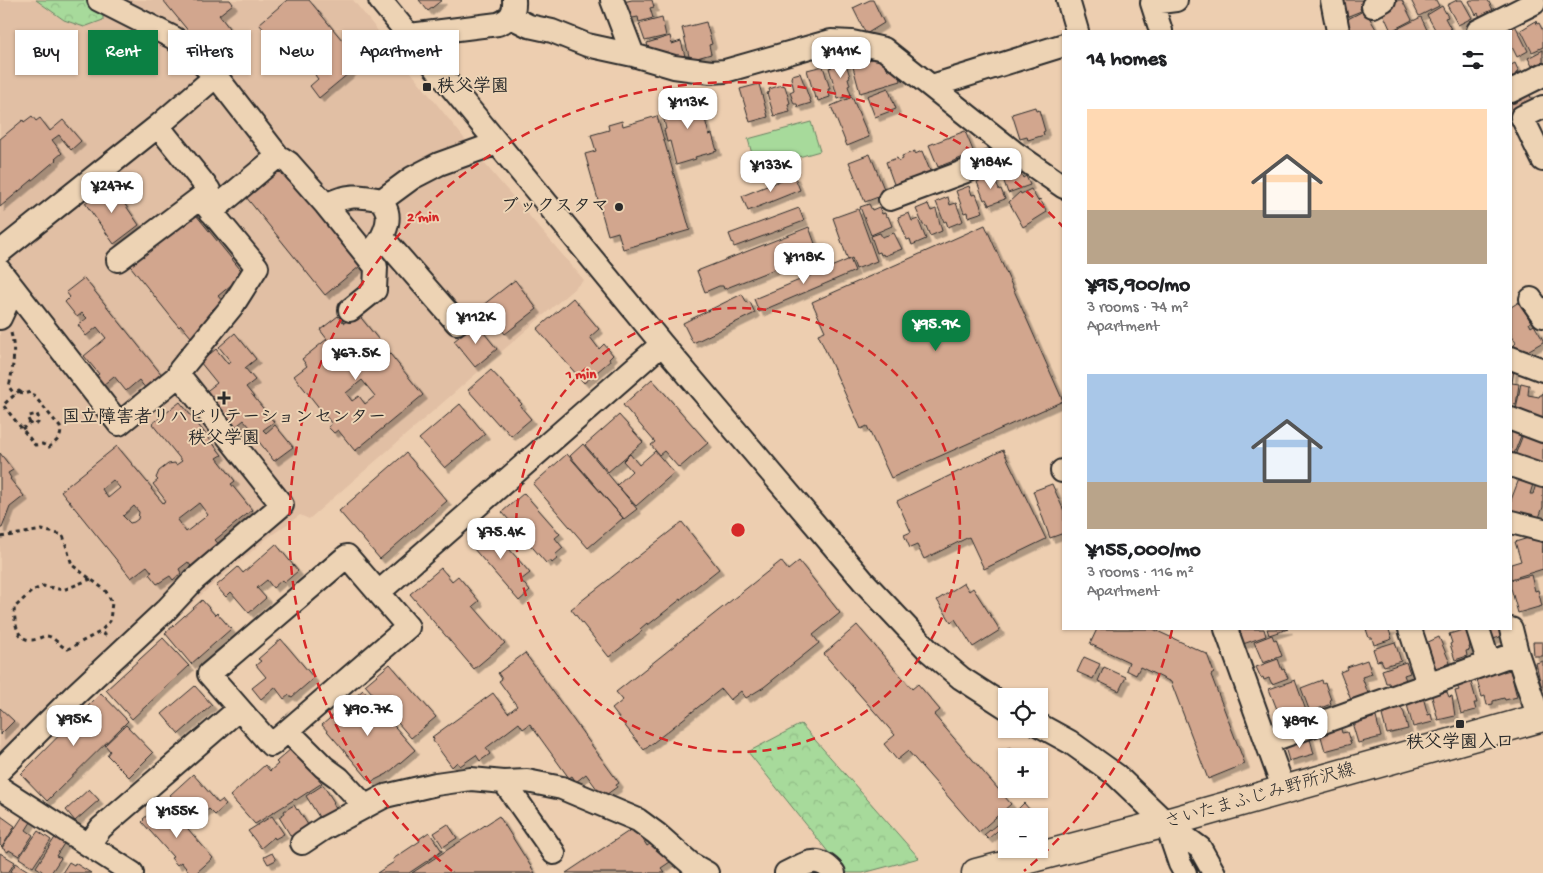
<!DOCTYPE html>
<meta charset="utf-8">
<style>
:root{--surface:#fff;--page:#f6f6f6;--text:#202124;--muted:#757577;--accent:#0b8043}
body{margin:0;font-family:"Gochi Hand","Klee One",sans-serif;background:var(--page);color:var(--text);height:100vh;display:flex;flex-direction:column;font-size:19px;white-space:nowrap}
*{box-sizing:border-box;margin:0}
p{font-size:16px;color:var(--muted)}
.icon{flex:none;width:28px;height:28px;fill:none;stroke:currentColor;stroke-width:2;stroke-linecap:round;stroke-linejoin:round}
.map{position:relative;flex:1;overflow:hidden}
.side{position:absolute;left:1062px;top:30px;width:450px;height:600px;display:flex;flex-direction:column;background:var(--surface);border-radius:0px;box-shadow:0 1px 4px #0004}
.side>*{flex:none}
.hud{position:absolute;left:15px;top:30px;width:475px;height:45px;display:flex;gap:10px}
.fabs{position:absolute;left:998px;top:688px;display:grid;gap:10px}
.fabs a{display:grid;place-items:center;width:50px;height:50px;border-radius:0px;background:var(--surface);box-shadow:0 1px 4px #0004;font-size:25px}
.price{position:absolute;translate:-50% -42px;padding:0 11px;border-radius:10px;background:#fff;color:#222;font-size:16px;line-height:32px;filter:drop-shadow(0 1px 2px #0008)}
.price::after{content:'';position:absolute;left:50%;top:30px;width:15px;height:11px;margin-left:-8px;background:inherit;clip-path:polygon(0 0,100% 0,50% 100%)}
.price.selected{background:var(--accent);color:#fff}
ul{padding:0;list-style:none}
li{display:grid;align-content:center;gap:10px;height:265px;padding:0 25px}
li span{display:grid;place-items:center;height:155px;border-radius:0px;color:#555}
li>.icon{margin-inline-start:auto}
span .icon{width:90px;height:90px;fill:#fffc;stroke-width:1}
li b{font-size:21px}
h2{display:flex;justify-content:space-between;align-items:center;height:60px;padding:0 25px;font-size:21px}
.tag{padding:0 18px;border-radius:0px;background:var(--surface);box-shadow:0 1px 4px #0004;font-size:18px;line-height:45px}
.tag.selected{background:var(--accent);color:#fff}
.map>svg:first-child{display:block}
</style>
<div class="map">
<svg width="1543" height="873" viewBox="0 0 1543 873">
<defs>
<pattern id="forest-crowns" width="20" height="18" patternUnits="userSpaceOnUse" patternTransform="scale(1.25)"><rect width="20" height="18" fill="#a7da9b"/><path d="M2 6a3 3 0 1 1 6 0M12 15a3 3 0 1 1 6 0" fill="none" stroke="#90bb86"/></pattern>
<filter id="shadow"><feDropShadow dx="4.5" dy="4.5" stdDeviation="0" flood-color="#0004"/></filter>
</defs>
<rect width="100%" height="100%" fill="#edceb0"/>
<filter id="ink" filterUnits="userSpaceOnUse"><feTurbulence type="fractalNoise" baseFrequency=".02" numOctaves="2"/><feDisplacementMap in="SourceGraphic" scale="10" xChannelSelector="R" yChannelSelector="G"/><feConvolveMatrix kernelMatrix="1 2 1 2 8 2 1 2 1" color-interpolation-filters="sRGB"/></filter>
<g filter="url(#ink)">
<path fill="#e1bfa4" d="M0,0h353l131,163 100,117 -275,239 -9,-4 -34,24 -65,56 -102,95 -90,88 -9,12z"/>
<path fill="url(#forest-crowns)" stroke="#698263" d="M36,0h56l11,7v13l-19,7 -20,-7z
M801,724l118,134 -56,15h-18l-97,-121z"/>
<path fill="#a7da9b" stroke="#698263" d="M811,122l9,29 -64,18 -8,-30z"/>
<path fill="#d2a68e" stroke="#2b2b2b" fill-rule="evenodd" filter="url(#shadow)" d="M163,0h67l3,4 -14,11 10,13 -26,21z
M287,0h22l52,63 -42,35 -9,-12 8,-7 -3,-4 13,-10 -22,-26 -15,-1 -12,9 -20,-23z
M419,0h23l-14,11z
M632,0h20l2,7 -4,1 3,10 -14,4 -1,-5 -11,2 -4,-17z
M870,0h3l11,23 -18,11 -13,-26z
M1342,0h22l2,5 -6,3 1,3 -15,6 -4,-10 3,-1z
M1399,0h3l10,20 -21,11 -10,-22z
M1411,0h25l3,6 -20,10z
M1457,0h5l10,18 -14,7 -11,-20z
M1471,0h17l5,10 -13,7 -2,-4 -2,2 -7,-14z
M1442,6l6,11 -3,1 7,13h-16l-9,-16z
M1365,10l12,21h-29l3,-2 -5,-9z
M1421,17l6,13 -3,1h-26l-1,-2z
M662,18l4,18 -21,5 -6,-17z
M1536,21l1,3 2,-1 4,8v16l-11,5 -11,-22z
M706,22l6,22 -3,1 2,9 -21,6 -8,-32z
M1515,25l13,26 -11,6 -6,-12v-14l-7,-1z
M670,36l2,8 9,-3 4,15 -14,4 -22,-8 -2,-9z
M1543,50v18l-3,1 -3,-6 -5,3 -4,-8z
M879,57l6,2 3,12 10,-3 3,13 -41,12 -7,-26 12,-4 -1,-2z
M843,60h2l5,17 -2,1 2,7 -2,1 3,9 -13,4 -9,-31 3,-1 -1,-4z
M1515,63l4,9 -4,2 4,7 -8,4v-20z
M823,66l7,23h-2l2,8 -12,4 -1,-4 -2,1 -8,-28z
M800,73l11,30 -13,4 -1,-3h-3l-4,-12 4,-2 -3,-12 1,-3z
M759,84l9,33 -18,5 -10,-33z
M782,85l3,1 5,17 -2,1 2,8 -16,4 -7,-23 3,-1 -1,-3z
M888,88l8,21 -21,8 -8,-21z
M1528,92l8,15 -25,12v-18z
M701,94l6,20 -3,1 5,20 3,-1 5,17 -22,6 1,2 -20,6 -6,-24 -3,1 -3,-12 2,-1 -3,-13 2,-1 -2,-7 24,-6 -1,-4z
M852,97l17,40 -22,9 -16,-40z
M1035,107l1,4 3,-1 6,21 -2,1 1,3 -16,5 -1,-3 -7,2 -8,-25z
M32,116l4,5 4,-3 10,13 13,-11 18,21 -10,9 -12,-15 -7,5 10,13 -7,6 1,1 -56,47v-68l23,-19 1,2z
M657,116l33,114 -67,19 -5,-17 -10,3 -23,-81 11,-3 -5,-16 18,-5 -1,-5 14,-4 1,5z
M965,131l9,22 -36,14 -9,-22z
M915,151v3l7,-3 9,22 -36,14 -9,-25 11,-4 2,3 4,-2 -1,-3z
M870,154l16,40 -21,8 -16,-40z
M1012,166l2,7 6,-3 3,8 3,-2 4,9 -22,8 -8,-23z
M281,168l79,98 -35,29 -79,-98z
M794,175l6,15 -52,21 -6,-15z
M993,175l6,15 2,-1 4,10 -16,6 -3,-6 -2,1 -7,-18z
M111,184l28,41 -25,19 -29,-41z
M969,186l3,9 4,-1 7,18 -15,5 -1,-5 -3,1 -8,-22z
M1031,189l7,12 2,-2 7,13 -24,15 -14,-25 11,-10 1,2z
M948,197l2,8 6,-2 7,18 -15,6 -2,-6 -2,1 -8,-20z
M869,204l3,6 7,-3 3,7 3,-1 1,4 2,-1 4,10 -21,9 -11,-28z
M928,204l3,7 5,-2 6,22 -12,5 -4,-10 -3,-1 -7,-16z
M799,208l5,13 -70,26 -5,-13z
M858,209l19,52 -21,8 -4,-11 -4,2 -15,-42z
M192,210l52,64 -26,22 4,5 -11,10 2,3 -12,10 2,3 -12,10 -10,-12 -2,2 -52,-65z
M909,213l3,8 6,-2 8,20 -14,6 -2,-6 -3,1 -9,-23z
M985,225l78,176 -172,77 -24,-52 -6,3 -43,-95 7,-3 -13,-29z
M809,227l9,25 -94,37 -1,-3h-4l-14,6 -8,-21z
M880,233l2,4 12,-4 8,16 -18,7 -1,-2 -2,1 -1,-3 -3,1 -6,-17z
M850,259l5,12 -96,41 -5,-13z
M84,278l78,97 -16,14 -7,-9 -13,11 -12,-15 -11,9 -7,-9 3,-2 -15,-18 22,-18 -9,-11 -11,9 -8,-11 9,-7 -5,-5 -5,4 -12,-15 5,-5 -4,-5z
M515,280l22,29 -32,25 -22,-29z
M742,294l5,9 3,-1 5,11 -62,30 -10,-20z
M573,298l26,31 -9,8 9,12 5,-5 9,11 -4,4 1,2 -26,22 -47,-54z
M1519,302l12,20 -2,1 2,4 3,-2 9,15v2l-19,11h-6l-4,-8 2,-2 -5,-9v-27z
M358,314l65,81 -68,56 -17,-21 -4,3 -6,-6 4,-3 -38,-48 13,-10 -5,-7 25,-20 -7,-9 18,-14 6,7zM362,380l13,16 -10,8 -6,-8 -7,5 -6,-8z
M476,323l21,26 -22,18 -21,-26z
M235,333l21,26 -11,9 10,12 -9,7 28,35 -11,8 3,3 9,-8 18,22 -19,14 -21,-27 2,-1 -11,-13 -11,9 -29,-36 13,-10 -17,-21 16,-13 12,15 3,-2 -12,-15z
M491,370l31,34 -2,2 11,13 -20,17 -11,-13 -1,2 -31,-35z
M1511,370h3l-2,13 7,1 -3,21 -5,-1z
M652,379l56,64 -29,25 -15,-17 -5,4 -8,-10 4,-3 -32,-37z
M1521,383l8,2 -1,10 11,2 1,-2h2l1,-4v28l-28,-4z
M180,402l42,53 -5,3 18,23 -4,3 21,26 -37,30 6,7 -28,22 -5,-7 -9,7 2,4 -8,7 -3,-4 -13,8 -8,-10 3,-2 -5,-6 -16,12 -70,-87 56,-45 35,42 -1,1 12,14 3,-2 -13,-17 5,-4 -2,-2 3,-7 9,-7 7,-1 1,2 6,-4 -30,-37zM113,480l7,8 -12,10 -6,-9zM199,503l9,12 -22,17 -9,-12zM134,506l5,6 -1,7 -4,3 -4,1 -7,-7z
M460,404l25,30 -40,34 -26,-29z
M619,415l24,27 -35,30 -23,-27z
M1511,424l11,9 -10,26h-1z
M1526,427l17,9v27l-2,5 -27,-10z
M583,444l54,65 -13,10 -54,-63z
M1003,450l43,89 -62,30 -15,-32 -45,22 -7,-14 -7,3 -6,-13 7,-3 -14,-31z
M655,451l19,22 -38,33 -19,-21 15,-14 -9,-10 7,-7 9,11z
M0,453l13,17 -5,3 3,5 -1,1 14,17 -14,11 -8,21h-2z
M406,453l41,48 -67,58 -41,-48z
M567,454l56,64 -35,30 -55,-64z
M1519,479l14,5 -3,10h3l3,-10 7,3v20l-6,16 -25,-9 1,-3 -2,-3v-8z
M1052,484l12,27v22l-14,5 -17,-47z
M524,493l36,41 -5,4 8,10 -8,7 3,3 -6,5 -2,-3 -4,3 -44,-51z
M489,522l16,19 -2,1 27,31 -9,7 9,11 -11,10 -52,-60z
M682,522l37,47 -71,56 -1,-2 -7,6 2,2 -33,26 -38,-48z
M1542,534l1,35 -32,10v-15l10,-3 -6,-19z
M276,544l22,27 -14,12 -2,-3 -9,8 -6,-8 -10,8 9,10 -17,15 -18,-21 -5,5 -10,-11 22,-19 5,6z
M781,561l7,9 11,-9 41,52 -27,22 6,8 -55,44 -18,11 -5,-7 -11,9 -9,-11 -77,61 -32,-41 11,-9 -7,-8z
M441,568l11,13 6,-5 21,25 -6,5 32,37 -31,26 -64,-75z
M1531,575l4,16 3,-1 4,16 -24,7 -7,-25v-8z
M964,583l5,8 4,-3 27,42 -27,17 -18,-28 -4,3 -14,-22z
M202,600l13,15 2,-2 14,16 -40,35 -26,-31z
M857,625l55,64 6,-5 22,26 -6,5 77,89 -32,28 -71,-81 -11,9 -13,-16 11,-9 -71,-81z
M1097,629h56l54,25 7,19 -3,2 34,89 -37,15 -37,-97 -31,-15 -4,8 -10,-5 3,-8 -39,-18z
M1241,629h23l2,7 -23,8 -5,-14z
M1267,629h21l-19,6z
M1366,629h26l-3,1 3,9 -18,6 -2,-7h-3z
M1467,629l3,18h-1l1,3 -4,1 1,5 -12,4 -5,-16 2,-1 -3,-9z
M1486,629h15l2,7 -13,4z
M1272,635l2,5 2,-1 6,17 -19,7 -9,-21z
M1439,637l11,26 -15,5 -1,-1 -2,1 -6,-25z
M163,638l26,28 -57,53 -26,-29z
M281,639l33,39 -22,19 -3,-2 -5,4 -9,-12 -14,12 -9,-11 14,-11 -10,-12 5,-4 -3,-2z
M1395,642l6,19 -17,5 -3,-6 -4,1 -4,-12z
M1533,642h10v14h-9z
M525,653l94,130 -3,2 1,2 -14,10 -17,-23 -10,8 -4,-6 -3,2 -39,-54 -7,5 -4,-6 -33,25 4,6 -10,7 -4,-6 -16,11 -3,-4 -5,5 -19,-26 1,-2 -2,-2 61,-44 15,20 9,-7 -18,-25 3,-2 -4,-6z
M1084,657l16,7 -7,15 -16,-7z
M1278,659l4,11 2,-1 4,9 -16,6 -3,-6 -5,2 -1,-3 -2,1 -5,-11z
M1367,660l5,14 -10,3 7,19 -13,4 -1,-2 -4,2 -11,-28 8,-3 -1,-2z
M1543,661v29h-1l-6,-27z
M1406,662l4,11 -6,2 3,8 -17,4 -1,-4h-3l-4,-13z
M390,664l46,53 -25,21 -46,-53z
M1104,667l22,10 -7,14 -21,-10z
M1501,667l2,5 7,-2 7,27 -12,3 -1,-2 -11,3v3l-6,1 -2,-9 -3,1 -7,-24z
M1295,680l13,36 -22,8 -5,-13 -3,1 -9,-23z
M1322,680l1,4 2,-1 6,17 -1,1 1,3 -21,8 -9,-24z
M1471,682l6,21h-3l2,7 -15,4 -6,-23 4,-1 -2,-4z
M195,686l17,19 -33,29 -17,-20z
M363,690l52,60 -28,24 -16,8 -49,-57z
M1440,691l1,2 6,-1 2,5 3,-1 3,20 -17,4 -7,-27z
M101,693l27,28 -81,80 -26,-27z
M1423,697l5,18 3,-1 2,8 -20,5 -7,-26z
M1399,705l5,8 4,16 -21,5 -5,-19 4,-1 -1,-3 5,-1v-2z
M0,708l14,13 -14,14z
M1376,717l5,20 -23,6 -5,-17h2v-3z
M126,725l27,28 -24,24 -22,-22 3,-4 -5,-6z
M1340,725l2,8 5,-1 4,12 -26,7 -5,-18z
M1309,735l5,19 -25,7 -4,-14z
M1009,747l13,8 -1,1h-8l-7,-4z
M292,748l30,35 -26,17 -1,-1 -40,25 -25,-28 35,-31 5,6 8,-7 -2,-2z
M193,774l25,29 4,-3 4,5 -11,10 -6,-6 -16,12 -23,-26z
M323,785l11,17 -1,1 3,6 -14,10 -1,-3 -2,1 -13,-21z
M89,789l10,11 -24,21 -9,-11z
M164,801l49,57 -17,15h-6l-9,-11 -4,3 -6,-7 2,-1 -31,-35 2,-2 -1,-1z
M1024,803l11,13h-11l-6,-7z
M294,805l3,5 1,-1 10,16 -2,1 2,2 -16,10 -13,-21 6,-4 -1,-2z
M1,816l14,10 -13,21 -2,-2z
M23,816l8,6 -5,8 7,5 -14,21 -10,-6 -1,2 -6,-4z
M272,816l12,18 -9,5 -1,-2 -13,11 -13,-17z
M499,816l36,57h-123z
M1001,821l3,4 -16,14 -4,-4z
M448,824l9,14 -14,9 -9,-14z
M635,827l12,19 9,-6 14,22 -9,6 4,5h-99z
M38,831l13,9 -18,27 -14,-9z
M429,832l13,19 -33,22h-32l17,-11 -1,-3 27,-18 -1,-2z
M56,836l9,6 -9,14 5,2 -10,15h-8l-1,-2 -6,-4z
M0,853l15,9 -7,11h-8z
M272,853l4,7 -8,4 -4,-7z
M69,862l5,3 1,-2 16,10h-29z
M16,863l14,9v1h-20z"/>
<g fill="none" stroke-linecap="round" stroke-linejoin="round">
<g stroke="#2b2b2b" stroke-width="26">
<path id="minor" d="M99,0l75,38 42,38 62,80 11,7 37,42c21,-11 33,-10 56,-5l30,-22 27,-14 58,-21
M380,0l282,344 202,238 64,68 33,28 45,29
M612,0l21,55
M1068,0l9,31
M1332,0l6,31
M1373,6l11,-6
M511,17l18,9 23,5 35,14 46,10 41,12 37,5 14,-1 106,-30 21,1 32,7 131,104 49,34
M1161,31l-9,-28 24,-3
M1478,31l56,-28
M410,35l88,-11c12,-4 17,-11 16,-24
M932,86l132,-41
M1511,91l32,-16
M1543,107l-21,10 21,43
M158,126l51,64 -9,8 57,69 -24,38 -53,65 -1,5
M890,199l125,-46
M326,205l50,62 -1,23 -25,20
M211,212l67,-56
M382,237l75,86
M373,249c9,-8 17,-26 14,-37 -1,-4 -4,-8 -5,-12
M0,252l158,-126 58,-50
M118,260l82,-62
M0,271l119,153 60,-49 103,130 -88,75 -27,29 -91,85 -76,76
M1531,299l12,17
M0,318l7,-15 -5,-27
M1511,358l32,12
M1511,419l32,12
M1511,465l32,11
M1062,471h2
M1511,522l32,8
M347,556l61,71 -137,118 -62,-71z
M379,592l283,-248
M1226,629l58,161
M1410,629l18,55
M1478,629l11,34
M1511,629l6,24
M1039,725l31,17 46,33 50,48 34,25 14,25
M288,731l36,36 15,11 26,28
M1267,742l250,-89 22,65
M504,782l50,71
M0,788l132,85
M1166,823l14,41 5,9
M302,843l21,-14 62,-33 51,-12 35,-5 33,3 23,-1 35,7 76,32 19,14 34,30 16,9
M89,844l12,-16 138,-119
M786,873c20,-9 31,-20 48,0"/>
</g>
<g stroke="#2b2b2b" stroke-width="31">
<path id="major" d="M976,873l190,-50 377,-106"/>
</g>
<path stroke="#2b2b2b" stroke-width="3" stroke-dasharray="4 4" stroke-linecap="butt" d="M11,333c5,18 2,35 -2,54l6,8
M19,391l4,3 8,-2 29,35c3,11 -4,14 -11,20l-7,-3 -7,1 -32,-40z
M22,429l8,-6 4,2 4,-2 1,-4 -2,-5 -8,2 -1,3 2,4
M1,537l41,-7 21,5 9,30 33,25 7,12 -2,19 -10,11
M91,579l-28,11 -20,-4 -11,5 -18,17c1,12 1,32 18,32 5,0 10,-4 15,-4 8,1 13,11 21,13l32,-17 9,5"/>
<use href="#minor" stroke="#edd3b4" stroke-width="22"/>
<use href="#major" stroke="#edd3b4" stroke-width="28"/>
</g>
</g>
<g fill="none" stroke="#d62828" stroke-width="2.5" stroke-dasharray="9 6">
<circle cx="738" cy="530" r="222"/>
<path d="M1172 630A445 445 0 0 1 1024 871M452 871A445 445 0 1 1 1063 227"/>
</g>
<g fill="#2b2b2b" stroke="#edd3b4" stroke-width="2">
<rect x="422" y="82" width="10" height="10" rx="2.5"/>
<circle cx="619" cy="207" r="5"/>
<path d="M221.5 390.5h5v5h5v5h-5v5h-5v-5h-5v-5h5z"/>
<rect x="1455" y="719" width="10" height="10" rx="2.5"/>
</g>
<g text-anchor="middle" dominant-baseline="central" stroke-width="4" stroke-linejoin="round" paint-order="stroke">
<g font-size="18" font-weight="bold" fill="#2b2b2b" stroke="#edd3b4">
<text x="437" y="87" text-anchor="start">秩父学園</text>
<text x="609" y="207" text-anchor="end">ブックスタマ</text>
<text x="224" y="418">国立障害者リハビリテーションセンター<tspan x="224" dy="21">秩父学園</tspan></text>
<text x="1460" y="743">秩父学園入口</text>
</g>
<g font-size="18" fill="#2b2b2b" stroke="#edd3b4">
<text transform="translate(1260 797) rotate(-16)">さいたまふじみ野所沢線</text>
</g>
</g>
<circle cx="738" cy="530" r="8" fill="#d62828" stroke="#edd3b4" stroke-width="2.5"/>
<g font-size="15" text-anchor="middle" font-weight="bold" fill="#d62828" stroke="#edd3b4" stroke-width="4" stroke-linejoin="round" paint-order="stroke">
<text x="423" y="221">2 min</text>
<text x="581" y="378">1 min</text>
</g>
</svg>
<div class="fabs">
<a><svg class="icon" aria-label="locate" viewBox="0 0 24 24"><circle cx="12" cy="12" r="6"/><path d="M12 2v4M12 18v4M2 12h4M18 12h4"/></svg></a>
<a>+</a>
<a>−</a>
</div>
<b class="price" style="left:841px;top:79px">¥141K</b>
<b class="price" style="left:688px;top:130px">¥113K</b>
<b class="price" style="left:991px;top:190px">¥184K</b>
<b class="price" style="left:771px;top:193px">¥133K</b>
<b class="price" style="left:112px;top:214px">¥247K</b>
<b class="price" style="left:804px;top:285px">¥118K</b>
<b class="price" style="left:476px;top:345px">¥112K</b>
<b class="price selected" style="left:936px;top:352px">¥95.9K</b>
<b class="price" style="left:356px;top:381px">¥67.5K</b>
<b class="price" style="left:501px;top:560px">¥75.4K</b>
<b class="price" style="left:368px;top:737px">¥90.7K</b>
<b class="price" style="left:74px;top:747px">¥95K</b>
<b class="price" style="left:1300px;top:749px">¥89K</b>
<b class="price" style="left:177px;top:839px">¥155K</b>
<div class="hud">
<a class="tag">Buy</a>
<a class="tag selected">Rent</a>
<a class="tag">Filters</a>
<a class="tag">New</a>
<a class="tag">Apartment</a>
</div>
<section class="side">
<h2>14 homes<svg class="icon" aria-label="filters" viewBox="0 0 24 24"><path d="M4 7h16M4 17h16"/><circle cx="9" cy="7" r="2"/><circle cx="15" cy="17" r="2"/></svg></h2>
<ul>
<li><span style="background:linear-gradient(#ffd9b3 65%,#b9a48a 0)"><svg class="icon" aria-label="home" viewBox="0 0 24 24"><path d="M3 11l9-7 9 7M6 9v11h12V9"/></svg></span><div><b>¥95,900/mo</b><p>3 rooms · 74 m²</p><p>Apartment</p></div></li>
<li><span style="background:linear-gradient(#a9c7e8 70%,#b9a48a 0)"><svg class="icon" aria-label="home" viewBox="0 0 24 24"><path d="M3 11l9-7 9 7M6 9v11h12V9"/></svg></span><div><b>¥155,000/mo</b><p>3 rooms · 116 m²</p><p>Apartment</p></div></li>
</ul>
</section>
</div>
